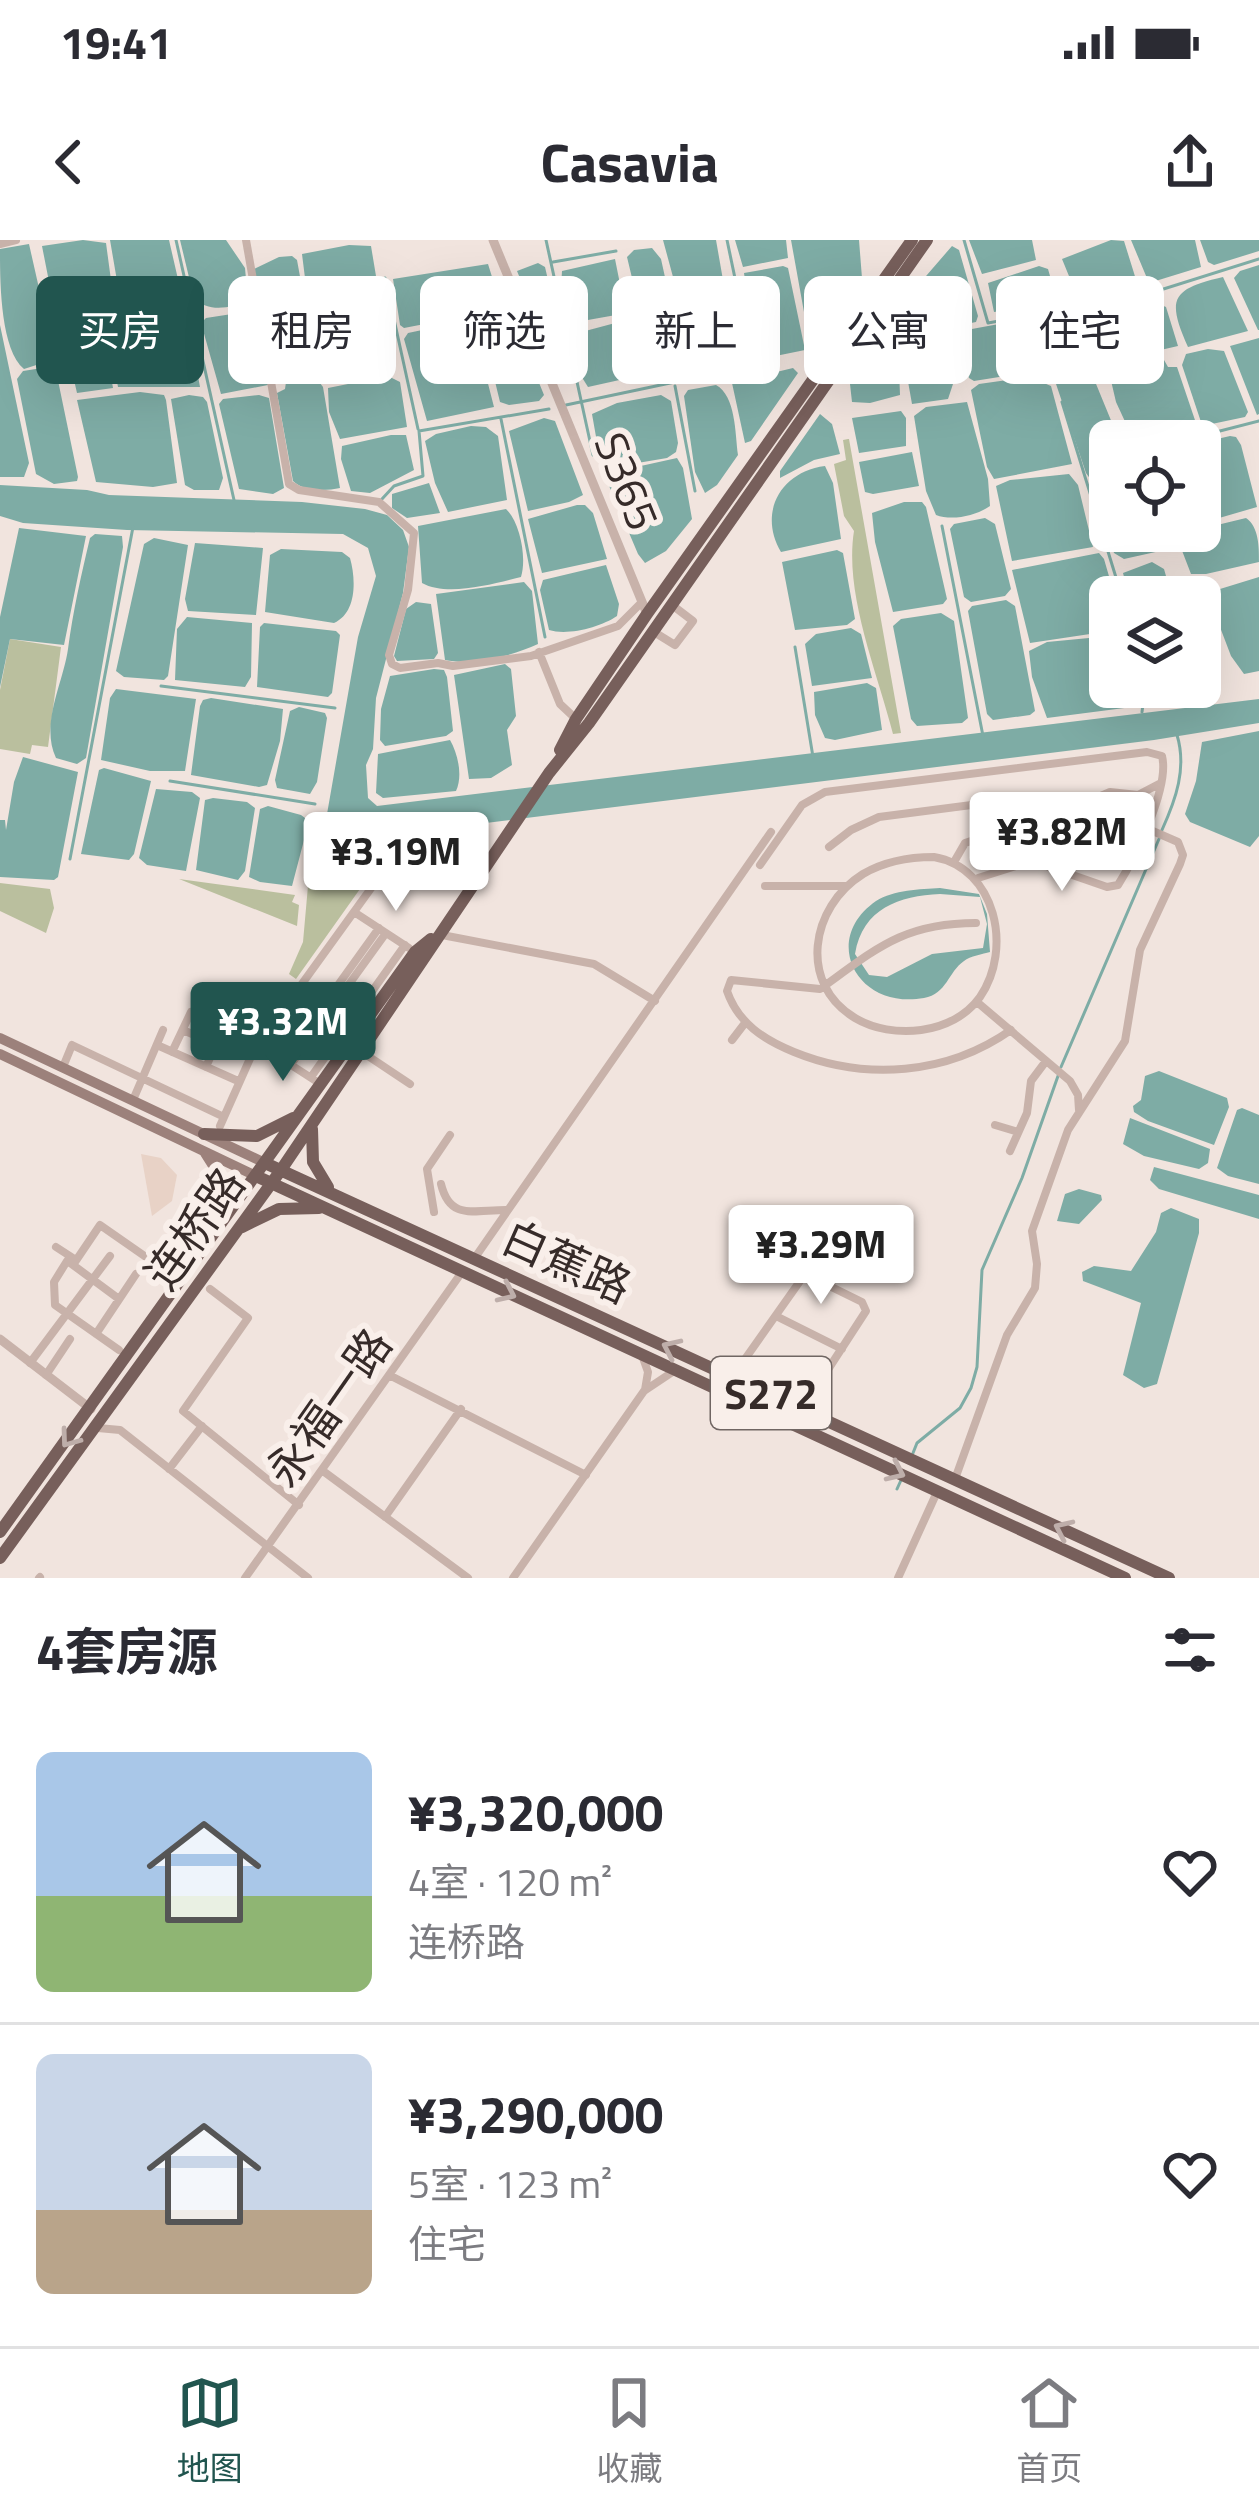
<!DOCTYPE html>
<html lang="zh">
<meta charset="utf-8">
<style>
:root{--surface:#fff;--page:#f7f7f7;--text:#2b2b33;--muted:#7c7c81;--line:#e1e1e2;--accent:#21554f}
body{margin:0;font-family:"Titillium Web","Noto Sans SC",sans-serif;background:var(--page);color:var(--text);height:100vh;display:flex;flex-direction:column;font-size:45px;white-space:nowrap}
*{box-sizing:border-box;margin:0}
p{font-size:39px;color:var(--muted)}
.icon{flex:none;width:66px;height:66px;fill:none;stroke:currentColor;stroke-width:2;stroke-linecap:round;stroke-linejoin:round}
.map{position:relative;height:1338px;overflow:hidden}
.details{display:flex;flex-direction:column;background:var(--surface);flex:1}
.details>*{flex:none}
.guide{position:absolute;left:36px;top:36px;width:1188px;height:108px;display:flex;gap:24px}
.tools{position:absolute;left:1089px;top:180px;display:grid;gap:24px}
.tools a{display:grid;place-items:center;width:132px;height:132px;border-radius:18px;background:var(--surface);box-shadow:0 12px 48px #0002;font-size:60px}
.price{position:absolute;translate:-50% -102px;padding:0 27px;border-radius:12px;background:#fff;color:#222;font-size:39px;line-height:78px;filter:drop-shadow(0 3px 6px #0008)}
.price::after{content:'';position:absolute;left:50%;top:72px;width:36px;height:27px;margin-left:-18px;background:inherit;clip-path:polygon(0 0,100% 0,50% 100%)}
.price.selected{background:var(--accent);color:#fff}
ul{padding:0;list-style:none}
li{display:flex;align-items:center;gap:36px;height:300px;padding:0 36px}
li+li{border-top:3px solid var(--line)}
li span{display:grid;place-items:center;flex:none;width:336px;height:240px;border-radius:18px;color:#555}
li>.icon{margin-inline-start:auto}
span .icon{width:144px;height:144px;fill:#fffc;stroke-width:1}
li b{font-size:51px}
h2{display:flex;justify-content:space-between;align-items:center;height:144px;padding:0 36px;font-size:51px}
.pill{padding:0 42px;border-radius:18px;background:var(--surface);box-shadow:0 12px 48px #0002;font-size:42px;line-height:108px}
.pill.selected{background:var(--accent);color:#fff}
.status{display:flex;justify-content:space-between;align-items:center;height:84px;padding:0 60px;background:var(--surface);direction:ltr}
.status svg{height:33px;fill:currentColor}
header{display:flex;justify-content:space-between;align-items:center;height:156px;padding:0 36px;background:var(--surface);font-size:54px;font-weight:700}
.menu{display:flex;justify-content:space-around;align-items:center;height:168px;border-top:3px solid var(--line);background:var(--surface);font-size:33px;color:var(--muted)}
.menu a{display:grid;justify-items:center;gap:6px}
.menu .selected{color:var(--accent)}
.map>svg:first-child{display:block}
</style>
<div class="status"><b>19:41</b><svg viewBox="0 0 49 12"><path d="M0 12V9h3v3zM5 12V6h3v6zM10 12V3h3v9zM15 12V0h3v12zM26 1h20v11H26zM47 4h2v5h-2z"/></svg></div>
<header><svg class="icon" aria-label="back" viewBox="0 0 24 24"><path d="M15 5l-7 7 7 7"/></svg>Casavia<svg class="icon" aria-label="share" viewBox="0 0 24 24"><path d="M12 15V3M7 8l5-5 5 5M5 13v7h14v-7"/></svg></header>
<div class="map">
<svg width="1259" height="1338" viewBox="0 0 1259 1338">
<rect width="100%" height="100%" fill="#f1e4de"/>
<path fill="#babf9e" d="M848,199h1l52,294 -8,1c-16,-63 -49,-140 -39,-203l-10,-15 -10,-52 12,-4 -3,-20z
M10,399l51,8 -13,100 -16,-2 -2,9 -30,-5v-59z
M339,609l38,16 -81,114 -7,-5 14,-32 8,-90z
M179,639l116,16 -3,7 7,3 -2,21z
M0,643l50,6 4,19 -8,25 -46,-22z"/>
<path fill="#e8d2c6" d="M141,914l20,4 16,17 -5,26 -20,15z"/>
<path fill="#7eaca5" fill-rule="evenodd" d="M83,0l23,3 9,67 -55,9 -6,-12 -12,-61z
M110,0h59l14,61 -2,9h-59z
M180,0h46l19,28 3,33c-17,7 -40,12 -54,-3z
M663,0h53l7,40 -47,8z
M735,0h51l2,18 -45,9z
M859,0l3,38 -42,51 -8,-1 -8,-16 -13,-72z
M969,0h63l4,20 -54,14z
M1111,0l13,1 14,45 -44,12h-16l-16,-39z
M1131,0h64l6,27 -52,16z
M1200,0h59v11l-45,14 -6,-3z
M29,4l26,115 -31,10c-24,-20 -24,-89 -24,-120z
M349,5l22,1 9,54 -64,13 -10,-27 -4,-32z
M952,6l7,4 19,66 -2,6 -39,8 -3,-18 -12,-18 -2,-11z
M652,8l9,11 22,100v13l-28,2 -28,-117 7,-7z
M279,17l13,-1 5,4 18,99 -4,13 -31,6 -6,-3 -20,-106z
M615,19l10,50 -9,6 -45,8 -10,-36 1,-16z
M538,23l7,4 19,82 -3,8 -8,2 -36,-88z
M488,24l14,45 -98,19 -4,-3 -7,-46z
M1259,25v65h-1l-24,-52 6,-7z
M783,26l5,2 17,82 -44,9 -8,-20 -9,-66z
M1039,26l9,3 8,28 -4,6 -58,9 -6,-29z
M1223,37l25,54 -60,16c-22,-49 -16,-58 35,-70z
M714,45l13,4 13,69 -16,9 -29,4 -7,-11 -11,-64z
M1154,62l12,5 12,39 -74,17 -15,-38z
M379,67c13,12 20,49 13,64l-61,10 -9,-7 -7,-51 22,-9z
M245,72l10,4 13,69 -47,9 -20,-71 5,-5z
M512,76l32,79 -5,6 -30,4 -9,-3 -18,-74 4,-8z
M1042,76l24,2 16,41 -2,5 -106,17 -5,-3 -11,-40 3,-7z
M112,77h70l7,10 11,60h-82l-12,-65z
M101,79l12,69 -36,5 -15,-65z
M619,82l14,6 9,47 -54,12 -5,-8 -9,-45z
M0,85l29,138 -5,14h-24z
M446,85l28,4 20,78 -67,14 -23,-82 4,-6z
M1259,98v76l-2,1 -27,-69z
M944,102l10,3 7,34 -8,5 -5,15 -36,5 -8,-45 8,-9z
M1208,109l16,2 24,61 -3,5 -38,8 -6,-3 -19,-57 4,-11z
M891,110l8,18 1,27 -30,8 -18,-1 -2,-18 17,-28z
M1164,120l4,7h9l21,62 -41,12h-23l-18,-39 -7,-30z
M55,126l23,111 -1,4 -23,3 -18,-10 -19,-95 6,-8z
M793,128l5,5 -47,68 -6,2 -13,-60z
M1085,130l9,9 23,56 -2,6h-5v36l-19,3 -5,-7 -32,-95 4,-6z
M388,136l12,6 7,45 -67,12 -11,-27 -1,-24z
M308,137l9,2 6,8 17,101c-14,3 -36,4 -47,-7l-16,-88 8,-4 1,-7z
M1022,138h10l19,8 21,78 -78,15 -7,-12 -16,-77 8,-6z
M716,145c20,11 19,48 22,70l-21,30 -12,8 -10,-21 -11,-76 4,-6z
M140,152l24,3 2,5 11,83 -24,4 -57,-5 -19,-82z
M189,155l14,2 4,5 16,76 -4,12h-25l-9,-5 -14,-86z
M259,155l10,3 15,90 -11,6 -34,-5 -20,-85 4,-5z
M661,155l10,6 7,42 -2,9 -9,6 -59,10 -7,-3 -9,-51 25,-11z
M967,162l21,77 2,27c-14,10 -38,15 -54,9l-10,-24 -12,-75 12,-9z
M901,171l5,7v28l-47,7 -7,-35z
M820,174l12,10 8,30 -26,6 -34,18v-7z
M544,178l11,3 28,74 -14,7 -41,9 -19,-80z
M471,186l15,1 12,9 9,64 -59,12 -13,-29 -10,-42 11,-7z
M391,195h15l8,35 -44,23 -19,-2 -10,-32 1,-13z
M1230,196l6,1 5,8 16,62 -55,16 -2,-80z
M912,212l7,34 -46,8 -8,-2 -6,-30z
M677,218l6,10 9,51 -26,32 -21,12 -7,-9 -31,-73 11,-10z
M825,226l8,17 8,56 -60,13c-23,-39 -1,-80 44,-86z
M1069,234l9,11 15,62 -81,14 -16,-75 14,-6z
M429,243l11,30 -33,5 -15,-10v-14z
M1110,243v48h46l4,20 -36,8 -10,-6 -18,-53 2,-13z
M0,245l87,5 22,5 193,7 63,7 22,6 16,15 6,17 -6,46 -27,105 -3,51 -7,16 2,33 9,8 882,-107v24l-105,17 -796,99 -8,-14 -23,-11 31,-177 18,-61 -8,-28 -25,-14 -216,-4 -104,-7 -23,-7z
M904,262h18l4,5 21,92 -4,5 -50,8 -18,-70 -3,-29z
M577,265h8l8,8 14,46 -65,14 -14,-54z
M506,269c14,13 21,49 15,68 -27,7 -74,20 -99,6l-4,-57z
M985,278l10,6 16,65 -6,7 -34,6 -7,-5 -14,-68 4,-5z
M1246,278c13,9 13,29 13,44l-53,12h-15l-15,-39z
M19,288l67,8 -22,109 -54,-6 -10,48v-70z
M95,294l27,2 1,11 -37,211 -9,6 -21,-6c-16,-34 7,-74 12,-109 5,-38 13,-73 22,-111z
M154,298l34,7 -20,131 -4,4 -40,-3 -8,-6 28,-127z
M195,303l68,5 -7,67 -68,-4 -3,-12z
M281,309l61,3 8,6c6,21 7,55 -16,65l-69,-11 5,-57z
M837,310l6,3 12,66 -8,6 -52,5 -13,-68z
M1099,313l5,6 11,38h-5v34l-80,12 -18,-73z
M1152,322l12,7 8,28h-43l-6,-24z
M606,325l13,39 -2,12c-16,11 -49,20 -68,14l-9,-40 3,-10z
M1259,337v94l-15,3 -13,-18 -24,-63z
M524,342l8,9 6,53c-26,12 -65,22 -93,16l-9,-66z
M1006,360l9,6 20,105 -5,4 -37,5 -6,-6 -19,-103 4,-5z
M416,362l15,2 7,49 -4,6 -37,2 -3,-5 12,-47z
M941,373l13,8 14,97 -6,5 -45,3 -6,-7 -18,-93 8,-7z
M187,377l65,6 -1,54 -6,10 -70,-7 2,-51z
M264,383l72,8 4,4 -8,58 -4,4 -71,-10 3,-60z
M851,388l10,6 11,44 -60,8 -7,-42 11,-10z
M1110,396v51h28l-6,20 -85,11 -15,-41 -3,-26 18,-9z
M505,424l6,5 5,47 -9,14 5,35 -21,13 -22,1 -15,-104z
M434,429l10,1 3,7 6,54 -7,5 -61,10 -5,-6 1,-31 9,-33z
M867,443l9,5 6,42 -47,10 -10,-2 -10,-23 -1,-23z
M116,449l80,10 -11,72h-35l-49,-11 9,-62z
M211,458l72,11 -3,32 -13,44 -8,2 -68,-12 9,-69 3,-6z
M299,467l26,6 2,5 -10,64 -7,12 -33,-6 -2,-8 15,-69z
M1259,491v105l-9,11 -60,-25 -5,-8 11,-33 6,-39z
M450,500c8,14 13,36 6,51l-73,7 -7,-5 2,-39z
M23,517l55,15 -20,105 -4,3 -54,-3v-57h5l1,10 8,-48z
M104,528l47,13 -17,73 -5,6 -48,-6 18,-84z
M156,549l36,3 8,6 -14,73 -39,-6 -8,-7z
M213,558l34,4 8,6 -10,63 -7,9 -42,-10 9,-70z
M268,566l33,9 8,6 -17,65 -32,-4 -11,-5 11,-68z
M940,648l39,6 8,20 3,38c-7,2 -20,4 -26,9 -16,11 -17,33 -40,37 -67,12 -104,-58 -48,-97 18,-11 44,-12 64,-13zM940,654l40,3 7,27 -4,24 -51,6 -45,23 -18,-2 -14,-21c8,-46 44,-58 85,-60z
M1159,831l68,27 2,9 -15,38 -66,-24 -14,-9 -1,-6 8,-6 4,-24z
M1242,868l17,7v69l-31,-8 -11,-8 20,-58z
M1130,878l80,31 -2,14 -9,6 -55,-13 -21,-12z
M1154,927l105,28v24l-100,-30 -9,-9z
M1079,949l22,6 1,5 -23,24 -22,-3 8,-27z
M1171,968l28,11v14l-42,151 -13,4 -21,-13 18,-72 -58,-22 -1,-9 12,-6 37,5 25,-39 5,-19z"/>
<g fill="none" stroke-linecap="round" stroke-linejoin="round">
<path stroke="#7eaca5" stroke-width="3" d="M176,0l58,260
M546,0l47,215
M964,0l24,83 81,-15
M553,22l63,-11
M385,38l33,151
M1074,69h26l159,-50
M675,146l20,105
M1062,162l60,195
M566,165l180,-38 4,-17 -23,-110
M501,179l44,218
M1181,201l78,-20
M382,259l12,-13 29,-10 -4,-45 130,-22
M942,286l41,210
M795,407l18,110
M161,446l174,22
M1142,472l3,-25
M170,541l145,23
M1162,590c14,-31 25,-62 15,-95
M70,619l63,-332
M1061,827l98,-228
M913,1213l4,-10 43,-35 11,-20 6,-21 5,-97 40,-92 36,-102
M897,1249l5,-11"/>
<path stroke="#c8b2aa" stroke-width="8" d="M246,0l43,244 10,6 80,12 35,31 -6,57 -19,65 3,9 8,4 38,-5 15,3 78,-10 87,-30 24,-24
M0,4l16,-4
M654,392l21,13 18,-24 -21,-16
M539,412l21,52 16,15
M1082,564l3,28
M829,607l22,-17 28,-13 139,-18 14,6 50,-1 28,-12 28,3 21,-11
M934,617c62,11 79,92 46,140 -27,38 -88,43 -125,21 -57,-34 -45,-111 8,-144 22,-13 45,-17 71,-17z
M954,622l11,-19c76,-26 97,-21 169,11
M760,625l42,-60 23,-13 322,-40 15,4c8,31 -27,102 -44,129l-11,2 -75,-26 -54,17
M765,646h82
M354,672l55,36
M976,683c-73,0 -100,26 -156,66l-89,-9 -4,11c11,32 37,49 67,61 71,29 153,23 217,-22
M379,688l-89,124 -25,-17 125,-173 33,22
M442,695l152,29 61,37
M977,762l93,79 8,14 1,15
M183,790l46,20
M732,800l13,-17
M157,805l81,36
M172,812l19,-40
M362,812l48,32
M292,823l94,-130
M63,827l9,-22 152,72
M206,827l18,-41
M311,837l94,-132
M133,860l30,-70
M995,885l20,6
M220,886l37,-83 62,40
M1010,911l17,-38 4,-32 15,-20
M441,944c9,37 33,26 65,26
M434,972l-7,-43 23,-34
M56,1007l20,13
M474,1019l297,-427
M73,1025l46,34
M210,1049l38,29 -65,93 116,94
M776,1076l66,33
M96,1094l40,-60
M119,1110l-64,-45 -1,-23 13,-21 6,4 27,-40 56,39h15
M643,1118l5,14 -3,18
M30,1123l80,-107
M46,1135l24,-36
M391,1136l195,99
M733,1136l72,-102 57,28 4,9 -63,97
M98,1188l22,2 188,148
M169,1229l33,-43
M323,1231l145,107
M955,1239l52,-144 28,-47 2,-24 -5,-33 36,-101 57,-89 15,-91 40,-86 3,-9 -5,-13 -30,-13
M385,1277l76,-108
M39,1338l1,-1
M245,1338l217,-306
M513,1338l131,-187 30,-20
M898,1338l39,-86"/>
<path stroke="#c8b2aa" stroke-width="9" d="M493,0l154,374
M0,1099l91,70"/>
<path stroke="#9c817b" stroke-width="10" d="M0,798l265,125
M0,814l256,122
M205,913l19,30 -4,41"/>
<path stroke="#775f5b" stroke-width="12" d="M560,510l16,-31 71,-105 265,-374
M312,889l1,33 15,25
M204,894l53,2 36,-18
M265,923l904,415
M256,936l869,402
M242,987l37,-18 40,-1
M0,1292l415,-580 16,-13
M0,1318l281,-388 268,-397 40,-50 338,-483"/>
</g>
<defs><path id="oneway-chevron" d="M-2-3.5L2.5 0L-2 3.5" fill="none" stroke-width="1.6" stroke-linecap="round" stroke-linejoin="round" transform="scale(3)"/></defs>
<g stroke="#beaeaa">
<use href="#oneway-chevron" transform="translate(507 1053) rotate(25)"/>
<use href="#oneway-chevron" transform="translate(671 1108) rotate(-155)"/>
<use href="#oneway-chevron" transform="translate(69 1199) rotate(126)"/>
<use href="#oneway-chevron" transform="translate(896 1232) rotate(25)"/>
<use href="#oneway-chevron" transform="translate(1063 1289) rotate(-155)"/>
</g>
<g text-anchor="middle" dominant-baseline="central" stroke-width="12" stroke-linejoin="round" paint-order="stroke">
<rect fill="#f9efea" stroke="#706663" stroke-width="3" x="711" y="1117" width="120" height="72" rx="9"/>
<g font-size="42" font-weight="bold" fill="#362b29">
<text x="771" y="1153">S272</text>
</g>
<g font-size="45" fill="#362b29" stroke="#f9efea">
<text transform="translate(628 241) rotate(68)">S365</text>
<text transform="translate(194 988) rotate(-55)">连桥路</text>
<text transform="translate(567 1021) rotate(24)">白蕉路</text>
<text transform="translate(328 1167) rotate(-55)">永福一路</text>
</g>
</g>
</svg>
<div class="tools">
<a><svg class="icon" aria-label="locate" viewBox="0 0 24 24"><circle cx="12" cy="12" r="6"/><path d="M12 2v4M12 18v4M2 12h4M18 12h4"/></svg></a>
<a><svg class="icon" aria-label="layers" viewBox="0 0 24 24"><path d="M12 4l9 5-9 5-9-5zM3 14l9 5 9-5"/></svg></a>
</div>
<b class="price" style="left:1062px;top:654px">¥3.82M</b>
<b class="price" style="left:396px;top:674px">¥3.19M</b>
<b class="price selected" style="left:283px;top:844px">¥3.32M</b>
<b class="price" style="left:821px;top:1067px">¥3.29M</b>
<div class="guide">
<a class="pill selected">买房</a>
<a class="pill">租房</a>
<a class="pill">筛选</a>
<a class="pill">新上</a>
<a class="pill">公寓</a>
<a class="pill">住宅</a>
</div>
</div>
<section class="details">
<h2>4套房源<svg class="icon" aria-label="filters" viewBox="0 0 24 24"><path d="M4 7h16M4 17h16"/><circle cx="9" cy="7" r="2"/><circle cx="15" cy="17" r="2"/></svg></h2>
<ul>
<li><span style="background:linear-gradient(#a9c7e8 60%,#8fb573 0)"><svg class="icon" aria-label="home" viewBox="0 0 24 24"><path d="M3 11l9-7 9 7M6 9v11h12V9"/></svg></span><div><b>¥3,320,000</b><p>4室 · 120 m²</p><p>连桥路</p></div><svg class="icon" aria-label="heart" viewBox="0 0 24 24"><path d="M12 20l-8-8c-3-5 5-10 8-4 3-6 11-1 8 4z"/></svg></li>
<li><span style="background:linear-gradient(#c9d6e8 65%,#b9a48a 0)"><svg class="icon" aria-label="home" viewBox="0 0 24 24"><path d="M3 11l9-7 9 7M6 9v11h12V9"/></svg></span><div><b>¥3,290,000</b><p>5室 · 123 m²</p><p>住宅</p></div><svg class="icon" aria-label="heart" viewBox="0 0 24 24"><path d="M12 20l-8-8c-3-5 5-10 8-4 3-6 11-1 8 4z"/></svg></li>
</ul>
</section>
<nav class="menu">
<a class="selected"><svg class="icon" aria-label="map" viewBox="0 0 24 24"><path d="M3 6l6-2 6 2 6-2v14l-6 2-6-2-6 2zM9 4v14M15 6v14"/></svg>地图</a>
<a><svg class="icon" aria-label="saved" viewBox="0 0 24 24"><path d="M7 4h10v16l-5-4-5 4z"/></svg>收藏</a>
<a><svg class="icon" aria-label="home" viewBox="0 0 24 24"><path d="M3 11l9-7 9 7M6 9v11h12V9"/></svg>首页</a>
</nav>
